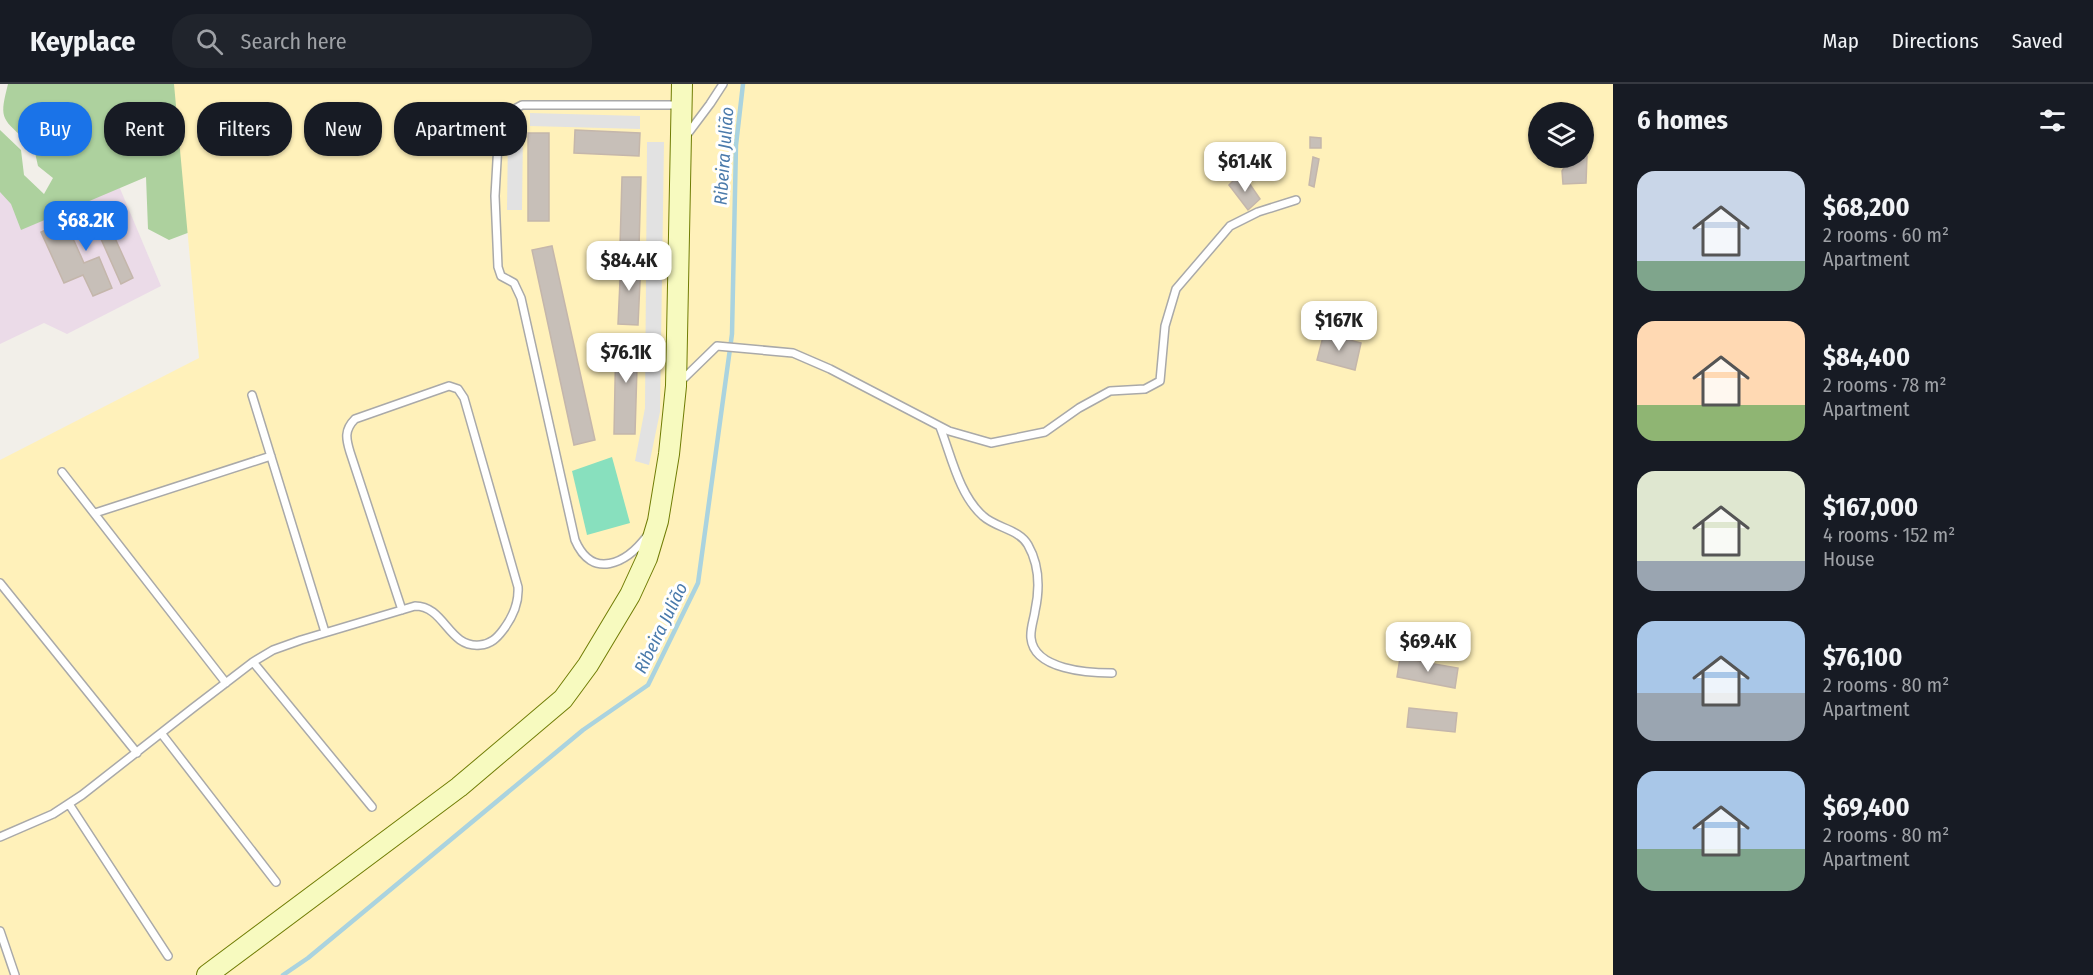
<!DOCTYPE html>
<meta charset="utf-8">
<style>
:root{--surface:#171b24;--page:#20242c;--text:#f1f3f6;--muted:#9ea1a6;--line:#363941;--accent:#1a73e8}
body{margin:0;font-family:"Fira Sans Condensed",sans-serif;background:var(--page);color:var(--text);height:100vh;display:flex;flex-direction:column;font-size:22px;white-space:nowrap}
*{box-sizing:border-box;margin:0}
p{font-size:20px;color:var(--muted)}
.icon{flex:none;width:33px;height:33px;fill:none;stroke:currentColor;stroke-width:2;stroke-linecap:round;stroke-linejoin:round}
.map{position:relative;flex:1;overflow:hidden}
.panel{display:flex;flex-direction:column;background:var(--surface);width:480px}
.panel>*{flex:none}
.banner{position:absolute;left:18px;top:18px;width:570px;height:54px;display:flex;gap:12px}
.tools{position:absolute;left:1528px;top:18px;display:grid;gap:12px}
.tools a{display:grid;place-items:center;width:66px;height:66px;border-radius:50%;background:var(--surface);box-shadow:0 2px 4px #0004;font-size:30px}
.price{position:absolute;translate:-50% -51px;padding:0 14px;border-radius:12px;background:#fff;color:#222;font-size:20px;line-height:39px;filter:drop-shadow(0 2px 3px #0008)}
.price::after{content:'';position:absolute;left:50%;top:36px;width:18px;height:14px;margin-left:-9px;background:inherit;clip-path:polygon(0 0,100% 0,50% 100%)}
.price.on{background:var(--accent);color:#fff}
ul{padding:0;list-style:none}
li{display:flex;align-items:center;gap:18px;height:150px;padding:0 24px}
li span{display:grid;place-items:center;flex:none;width:168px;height:120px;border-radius:18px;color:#555}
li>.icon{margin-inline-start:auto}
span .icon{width:72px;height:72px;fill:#fffc;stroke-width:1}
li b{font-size:26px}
h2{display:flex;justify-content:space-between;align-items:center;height:72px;padding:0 24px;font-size:26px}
.tag{padding:0 21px;border-radius:24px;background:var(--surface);box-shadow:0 2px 4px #0004;font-size:21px;line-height:54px}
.tag.on{background:var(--accent);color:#fff}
header{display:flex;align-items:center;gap:36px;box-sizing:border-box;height:84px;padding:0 30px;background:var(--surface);border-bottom:2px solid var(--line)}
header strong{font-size:28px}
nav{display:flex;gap:33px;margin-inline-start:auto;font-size:21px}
.search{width:420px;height:54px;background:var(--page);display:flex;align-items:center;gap:15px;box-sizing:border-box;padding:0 21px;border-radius:24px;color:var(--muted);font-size:22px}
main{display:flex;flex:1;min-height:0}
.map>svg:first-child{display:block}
</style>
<header>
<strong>Keyplace</strong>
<div class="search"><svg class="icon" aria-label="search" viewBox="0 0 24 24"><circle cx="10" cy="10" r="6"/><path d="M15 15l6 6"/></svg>Search here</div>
<nav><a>Map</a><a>Directions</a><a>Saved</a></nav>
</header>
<main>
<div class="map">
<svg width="1613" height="891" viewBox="0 0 1613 891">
<rect width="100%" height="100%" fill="#f2efe9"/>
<path fill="#ebdbe8" d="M0,59l32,73 84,-37 45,107 -94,48 -23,-11 -44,21z"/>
<path fill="#add19e" d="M8,0h242l-36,139 -45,17 -21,-11 -2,-52 -125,53 -10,-26 -11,-12v-62l21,20 3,25 20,19 9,-16 -15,-12 -4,-18 10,-12 -16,-16 -3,19c-25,-21 -25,-23 -17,-55z"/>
<path fill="#fff1ba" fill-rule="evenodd" d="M174,0h1439v891h-1613v-515l199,-102zM1539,28h45v46h-45z"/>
<path fill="#88e0be" d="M612,373l18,66 -43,12 -15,-64z"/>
<path fill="#e2e2e2" d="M530,29l110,3v13l-110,-3z
M508,47h15l-1,79h-15z
M647,58h17l-4,270 -11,53 -14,-4 10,-53z"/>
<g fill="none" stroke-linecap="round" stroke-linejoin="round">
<path stroke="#aad3df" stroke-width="4.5" d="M283,891l25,-17 275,-228 65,-45 50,-102 34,-249 4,-189 7,-61"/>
</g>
<path fill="#c7bfb8" stroke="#c4b6ab" stroke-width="1.5" d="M575,46l65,3 -1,23 -65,-3z
M528,49h21v88h-21z
M1310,53l11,1v10h-11z
M1251,63l6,13 -6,3 -6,-14z
M1584,72h3l-1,27 -23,1 -1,-13 8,-13z
M1313,73l6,2 -5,28 -5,-2z
M622,93h19l-2,70 -19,-1z
M1234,96h13l13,19 -12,11 -19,-25z
M100,121l33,73 -12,6 -28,-63 -23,11 14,31 15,-6 13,31 -19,8 -10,-21 -19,8 -23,-51z
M552,162l43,194 -21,5 -42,-195z
M621,175l20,1 -3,65 -20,-1z
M1324,249l37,10 -6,27 -38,-10z
M616,250l22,1 -3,99h-21z
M1400,574l58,10 -3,20 -58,-11z
M1409,624l48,5 -2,19 -48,-5z"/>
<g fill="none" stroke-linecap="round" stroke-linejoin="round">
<g stroke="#a9a9a9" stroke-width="10">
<path id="lane" d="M686,52l24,-32 13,-20
M680,298l37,-36 76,7 37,16 119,62 42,12 54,-11 34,-24 31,-17 35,-2 15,-8 5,-55 11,-37 54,-63 28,-14 38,-12
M252,311l73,237
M940,343c11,28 19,68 43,89 13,12 36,13 45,29 12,21 12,43 7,66 -1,8 -5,18 -4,27 3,32 58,35 81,35
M62,388l164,211
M95,429l176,-57
M647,452c-21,28 -55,44 -72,4l-54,-242 -7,-15 -13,-7 -3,-9 -3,-71 4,-70 8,-13 15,-8h158
M0,499l137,170
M253,578l119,145
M161,649l115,149
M69,720l99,152
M0,753l53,-23 29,-19 111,-87 60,-46 20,-12 28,-10 114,-34c30,0 33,42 65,39 11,-1 17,-7 23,-15 10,-13 16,-27 15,-43l-54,-189 -6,-9 -9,-3 -94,33c-11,11 -9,20 -5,33l52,158
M0,847l15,44"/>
</g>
<g stroke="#707d05" stroke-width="22">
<path id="secondary" d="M207,891l252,-188 104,-88 25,-34 42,-70 17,-37 11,-37 11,-67 7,-68 6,-302"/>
</g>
<use href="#lane" stroke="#fff" stroke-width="7"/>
<use href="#secondary" stroke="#f7fabf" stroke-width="20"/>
</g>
<g text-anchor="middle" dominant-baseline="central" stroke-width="6" stroke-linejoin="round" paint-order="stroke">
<g font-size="18" font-style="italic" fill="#4a7aab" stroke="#fff">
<text transform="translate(724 72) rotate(-86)">Ribeira Julião</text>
<text transform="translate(661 544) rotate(-64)">Ribeira Julião</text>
</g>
</g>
</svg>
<div class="tools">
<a><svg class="icon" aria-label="layers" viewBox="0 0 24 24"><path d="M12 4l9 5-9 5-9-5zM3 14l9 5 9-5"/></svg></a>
</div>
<b class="price" style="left:1245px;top:109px">$61.4K</b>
<b class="price on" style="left:86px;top:168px">$68.2K</b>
<b class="price" style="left:629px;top:208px">$84.4K</b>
<b class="price" style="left:1339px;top:268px">$167K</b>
<b class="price" style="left:626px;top:300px">$76.1K</b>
<b class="price" style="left:1428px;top:589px">$69.4K</b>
<div class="banner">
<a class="tag on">Buy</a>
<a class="tag">Rent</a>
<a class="tag">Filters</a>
<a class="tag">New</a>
<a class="tag">Apartment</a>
</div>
</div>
<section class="panel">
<h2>6 homes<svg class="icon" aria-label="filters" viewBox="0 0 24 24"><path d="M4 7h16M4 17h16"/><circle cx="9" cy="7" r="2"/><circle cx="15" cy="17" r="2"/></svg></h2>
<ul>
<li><span style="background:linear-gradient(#c9d6e8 75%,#7fa58c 0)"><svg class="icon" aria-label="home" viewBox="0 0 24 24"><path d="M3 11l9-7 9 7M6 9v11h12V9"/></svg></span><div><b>$68,200</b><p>2 rooms · 60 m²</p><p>Apartment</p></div></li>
<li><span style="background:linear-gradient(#ffd9b3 70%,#8fb573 0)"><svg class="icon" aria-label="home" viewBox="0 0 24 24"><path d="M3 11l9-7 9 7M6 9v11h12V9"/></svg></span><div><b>$84,400</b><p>2 rooms · 78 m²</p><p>Apartment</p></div></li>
<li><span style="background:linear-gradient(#dfe7d0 75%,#9aa5b1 0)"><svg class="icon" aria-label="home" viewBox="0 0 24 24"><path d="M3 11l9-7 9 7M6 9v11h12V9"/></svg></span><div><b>$167,000</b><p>4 rooms · 152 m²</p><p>House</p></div></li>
<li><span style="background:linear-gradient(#a9c7e8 60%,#9aa5b1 0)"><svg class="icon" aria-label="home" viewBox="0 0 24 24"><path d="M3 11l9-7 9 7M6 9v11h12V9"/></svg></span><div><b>$76,100</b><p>2 rooms · 80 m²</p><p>Apartment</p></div></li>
<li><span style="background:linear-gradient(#a9c7e8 65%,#7fa58c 0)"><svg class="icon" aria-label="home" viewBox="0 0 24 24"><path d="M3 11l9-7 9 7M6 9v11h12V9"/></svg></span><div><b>$69,400</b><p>2 rooms · 80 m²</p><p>Apartment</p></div></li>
</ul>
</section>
</main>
